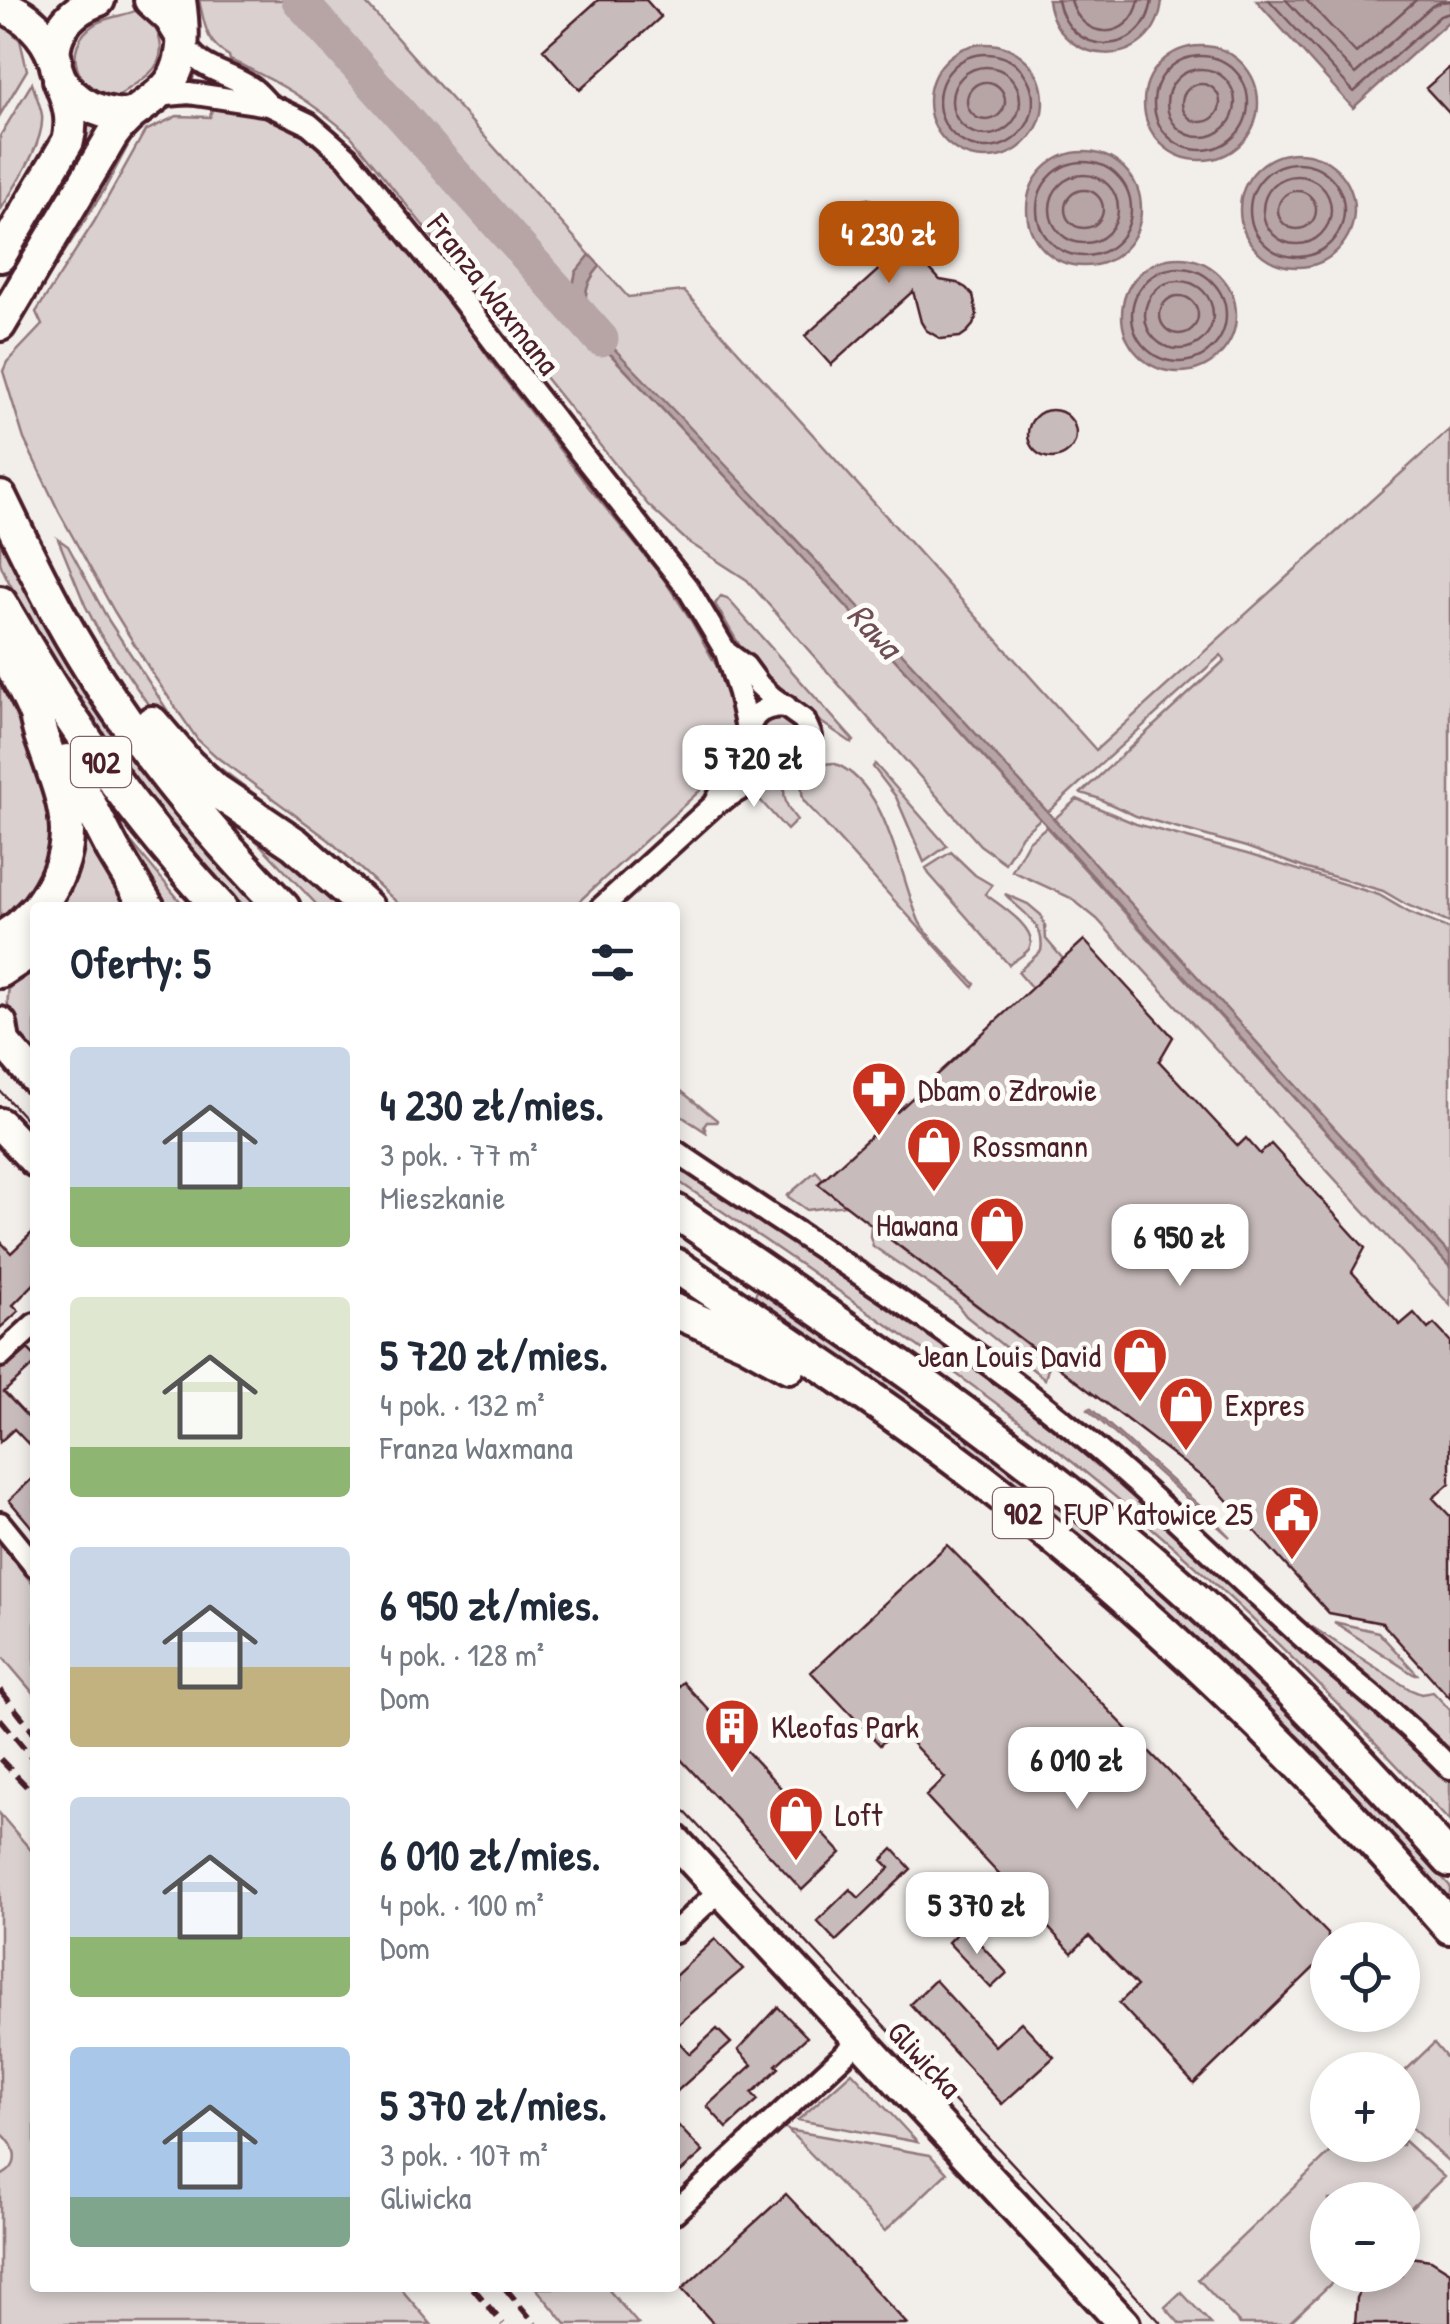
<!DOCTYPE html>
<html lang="pl">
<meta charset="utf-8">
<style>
:root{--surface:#fff;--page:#f6f6f7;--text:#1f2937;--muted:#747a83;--accent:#b45309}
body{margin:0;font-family:"Patrick Hand",sans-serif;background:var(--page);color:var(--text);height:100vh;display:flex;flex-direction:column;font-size:38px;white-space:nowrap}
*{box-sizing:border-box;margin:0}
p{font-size:32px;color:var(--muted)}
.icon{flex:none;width:55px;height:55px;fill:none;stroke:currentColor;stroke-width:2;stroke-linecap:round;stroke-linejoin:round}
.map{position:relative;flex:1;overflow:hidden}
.sheet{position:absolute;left:30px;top:902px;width:650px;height:1390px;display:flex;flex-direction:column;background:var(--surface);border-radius:10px;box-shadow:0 5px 15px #0003}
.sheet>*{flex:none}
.controls{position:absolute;left:1310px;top:1922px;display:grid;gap:20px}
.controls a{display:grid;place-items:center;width:110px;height:110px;border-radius:50%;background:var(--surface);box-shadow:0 5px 15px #0003;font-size:50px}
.price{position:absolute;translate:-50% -85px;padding:0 22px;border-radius:20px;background:#fff;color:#222;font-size:32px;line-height:65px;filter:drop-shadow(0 2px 5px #0008)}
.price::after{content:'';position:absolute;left:50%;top:60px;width:30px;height:22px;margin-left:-15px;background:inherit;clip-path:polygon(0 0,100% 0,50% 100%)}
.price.on{background:var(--accent);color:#fff}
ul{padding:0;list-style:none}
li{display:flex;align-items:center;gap:30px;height:250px;padding:0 40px}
li span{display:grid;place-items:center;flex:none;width:280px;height:200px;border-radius:10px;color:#555}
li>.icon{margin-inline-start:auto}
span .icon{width:120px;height:120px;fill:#fffc;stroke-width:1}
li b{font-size:42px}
h2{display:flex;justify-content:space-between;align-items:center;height:120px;padding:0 40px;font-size:42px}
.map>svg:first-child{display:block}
</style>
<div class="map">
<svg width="1450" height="2324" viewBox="0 0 1450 2324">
<rect width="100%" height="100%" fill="#f2efeb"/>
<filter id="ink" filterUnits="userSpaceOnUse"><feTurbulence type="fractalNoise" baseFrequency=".01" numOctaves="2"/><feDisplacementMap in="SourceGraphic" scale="20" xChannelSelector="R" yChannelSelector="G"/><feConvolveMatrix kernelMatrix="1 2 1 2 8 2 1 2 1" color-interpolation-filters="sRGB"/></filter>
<g filter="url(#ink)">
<path fill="#d9d0cf" stroke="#92787d" stroke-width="2.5" d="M199,0h91l105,113 194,219 196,207 255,280 -18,16 -17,28 -25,-18 -233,-265 -60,-39 -39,-36 -297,-369c-39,-35 -74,-55 -121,-76l-1,-4c-24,-14 -24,-31 -30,-56z
M308,0h55l227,255 -14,17 -4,17 -15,-8 -144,-165z
M140,9c19,17 31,45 9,65 -11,9 -23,16 -34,25 -38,-5 -56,-52 -20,-75 13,-8 31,-8 45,-15z
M0,15l12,6 -4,8 12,11 7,30 -27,45z
M32,83c3,10 8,21 10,32 3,28 -28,72 -42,96v-75z
M180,102l18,2v3l-23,-1 -36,19 -36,67 -79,123 -2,-6 102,-173 13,-13z
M213,105l53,11 15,6 38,23 27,26 87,108 63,89 91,117 76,93 26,39 36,64 12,38 -1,21 -8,20 -11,15 -144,132h-171l-73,-67 -111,-82 -21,-19 -43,-63 -40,-65 -55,-99 -35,-73 -21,-68 4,-9 35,-37 -6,-13 58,-90 51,-91 32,-15 33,1z
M87,120l17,2 -92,163 -7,-16c13,-21 24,-43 38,-63 20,-31 39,-48 44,-86z
M600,266l28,31 56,-6 412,459 354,-321v494l-43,-18 -24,-14 -76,-22 -61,-22 -110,-31 -39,-18 -16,-5 144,-133 -4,-5 -174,158 -229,-250 -224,-234 3,-4c-16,-23 -15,-37 3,-59z
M0,539c25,47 50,95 79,140 52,83 113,158 180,228h-15c-80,-85 -149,-176 -208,-277 -8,-15 -32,-53 -36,-68 0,-7 0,-16 0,-23z
M58,539l10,7 41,75 77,118 11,12 111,83 83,73h-9l-176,-140 -48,-48 -58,-85 -15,-29z
M721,596l6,2 127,143 -2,2 -34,-23 -18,-17 -29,-15 -20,-23 -36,-61z
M0,667l53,118 -1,81 -52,64z
M758 739a21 21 0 1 1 42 0a21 21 0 1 1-42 0Z
M833,763c54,19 66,111 86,158 6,14 44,50 56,63l-2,3 -169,-186c-8,-23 6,-37 29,-38z
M875,764l72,82 -23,16 -28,-65 -23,-30z
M781,782l3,2c-1,15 3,24 13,36l-10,10 -36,-40v-4z
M1077,799l59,25 111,30 132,41 31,18 40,16v326l-397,-435z
M76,812l63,95 -90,1z
M229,812l123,95h-33z
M113,820l72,87h-28z
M1046,827l404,440v38l-353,-386 -26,-21 -59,-27 16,-29z
M951,852l24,23 17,10 -7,9c12,9 56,36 44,55 -4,6 -15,11 -20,16l-80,-91 -3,-6z
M1005,894l23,10 13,11 4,10 1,14 17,20 -31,29 -14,-16 23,-21c5,-29 -22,-40 -36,-57z
M35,958v104c-17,-23 -35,-51 -24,-80 6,-9 16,-16 24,-24z
M675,1086l42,34v2h-10l-3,4 2,6 -31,-20z
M675,1163l223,148 123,88 67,54 331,297 31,32v40c-93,-100 -188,-199 -291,-288 -151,-132 -319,-242 -484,-355z
M816,1171l7,8 -4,5 27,21 -39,5 -20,-14z
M871,1225l179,137 -5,17 -79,-63 -10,-13 -83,-57 -3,-10z
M757,1291h5c124,84 247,170 360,268 116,101 225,212 328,327v17c-110,-125 -228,-247 -356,-354 -107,-90 -222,-169 -336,-248l-3,-6z
M1090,1408l113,101 27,28 -142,-127z
M0,1543l35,44v108l-35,-41z
M1334,1622l44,10 39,42h-4z
M1306,1623l105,67 10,4 12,-2 17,18v42l-35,-34 -108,-90 -3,-3z
M0,1814l35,41v433h365l31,36h-431v-148c23,-10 16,-31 0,-44z
M1434,2043l16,19v101l-47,-43v-47z
M852,2072l65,70 -119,-22z
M788,2130l142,25 17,18 -62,58z
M1403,2140l41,37 -41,39 -1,-16h-74v75h12l-52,49h-48l-42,-45 140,-134h64z
M536,2288h71l31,36h-72z
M1181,2292l30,32h-31l-15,-17z"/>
<path fill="#b7a5a6" stroke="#8b6f75" stroke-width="2.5" d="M1048,0h114c-6,72 -104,71 -114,0z
M1256,0h194v20l-97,88z
M929 101a57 57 0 1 1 114 0a57 57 0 1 1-114 0Z
M1144 103a57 57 0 1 1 114 0a57 57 0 1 1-114 0Z
M1027 209a57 57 0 1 1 114 0a57 57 0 1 1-114 0Z
M1240 210a57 57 0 1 1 114 0a57 57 0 1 1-114 0Z
M590,255l10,11c-19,21 -18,37 -2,60l-3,3c293,301 572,616 855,926v12l-665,-728 -217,-230 8,-37z
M1122 315a57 57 0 1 1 114 0a57 57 0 1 1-114 0Z"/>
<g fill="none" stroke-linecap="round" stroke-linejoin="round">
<path stroke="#76555c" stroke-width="2.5" d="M1058,0c10,58 86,59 94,0
M1071,0c10,41 60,42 68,0
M1269,0l85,92 86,-76 10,-3
M1286,0l69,74 77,-68 9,-4 9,-1
M1306,0l50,53 60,-53
M939 101a47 47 0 1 1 94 0a47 47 0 1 1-94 0Z
M1154 103a47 47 0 1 1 94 0a47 47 0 1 1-94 0Z
M952 101a34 34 0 1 1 68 0a34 34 0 1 1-68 0Z
M1167 103a34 34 0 1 1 68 0a34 34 0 1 1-68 0Z
M967 101a19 19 0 1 1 38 0a19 19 0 1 1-38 0Z
M1182 103a19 19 0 1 1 38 0a19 19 0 1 1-38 0Z
M1037 209a47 47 0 1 1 94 0a47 47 0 1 1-94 0Z
M1250 210a47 47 0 1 1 94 0a47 47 0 1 1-94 0Z
M1050 209a34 34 0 1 1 68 0a34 34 0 1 1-68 0Z
M1263 210a34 34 0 1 1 68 0a34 34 0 1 1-68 0Z
M1065 209a19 19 0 1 1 38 0a19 19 0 1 1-38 0Z
M1278 210a19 19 0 1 1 38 0a19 19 0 1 1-38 0Z
M1132 315a47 47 0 1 1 94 0a47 47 0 1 1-94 0Z
M1145 315a34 34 0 1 1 68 0a34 34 0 1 1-68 0Z
M1160 315a19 19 0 1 1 38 0a19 19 0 1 1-38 0Z"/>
<path stroke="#b7a5a6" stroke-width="35" d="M299,0l302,339"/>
</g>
<path fill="#c8bbbb" stroke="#4a1f2b" stroke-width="2.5" d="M598,0h48l15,17 -81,73 -37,-41z
M1450,67v47l-24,-26z
M868,199l19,6 6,8 4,20 43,47 17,3 9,5 7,7 4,20 -4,10 -6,7 -7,5 -19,2 -15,-9 -5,-8 -8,-31 -82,74 -26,-29 79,-71 -30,-12 -13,-13 -2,-9 4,-18 6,-7 9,-5z
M1028 434a24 24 0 1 1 48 0a24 24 0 1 1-48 0Z
M1084,940l89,97 -14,24 79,85 8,-8 14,16 11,-10 94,104 -13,24 48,53 14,-12 14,16 6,-5 16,17v142l-17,15 17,18v182l-68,-75 -53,-10 -114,-126 -397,-303 64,-58 -21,-23 14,-14 22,23z
M35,1230v53l-22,22 6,6 -19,17v-87l11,12z
M28,1349l7,7v8l-31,28 31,33v26l-21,-22 -14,13v-73l9,-3z
M35,1476v55l-26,-31z
M947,1545l381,389v20l-134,130 -75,-81 18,-17 -48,-50 -17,17 -146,-157 19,-18 -47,-50 -18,17 -69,-73z
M683,1682l158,171 -39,37 -127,-137v-63z
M893,1849l18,20 -75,72 -19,-20 33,-32 9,9 31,-30 -8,-8z
M964,1926l43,47 -16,15 -43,-46z
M715,1939l28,30 -68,58v-51z
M935,1980l60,66 26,-24 33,35 -52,47 -92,-100z
M778,2007l29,30 -31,28 3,3 -27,25 6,7 -31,28 -20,-22 45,-41 -14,-15z
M717,2029l14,14 -56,50v-55l15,16z
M675,2122l28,30 -28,25z
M786,2194l18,19 103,111h-193l-32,-35z
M1402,2256l29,4 19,12v52h-95l2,-26 9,-18 5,-5h31z"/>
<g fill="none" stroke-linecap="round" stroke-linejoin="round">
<g stroke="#4a1f2b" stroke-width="28">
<path id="street" d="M181,39c19,33 40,30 69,48 7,4 13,12 19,18
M157,96l32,-3 80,12 40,19 38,33 113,140 53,70 176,223 37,62 13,41 8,36
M778,773l-17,-5 -17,-21c6,-26 9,-41 42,-41
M715,804c9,-20 24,-36 29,-57
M601,908l114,-104 45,-26 30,-6 10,-7 6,-8 4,-9 1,-12 -7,-16 -32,-23 -13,-12 -14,-19 -19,-14
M675,1151c129,88 264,170 386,268 83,66 157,142 236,213 51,46 106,86 153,136
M0,1356l35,-32
M0,1523l35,43
M675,1932l45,-42
M675,2212l185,-172"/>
</g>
<g stroke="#4a1f2b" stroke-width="38">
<path id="secondary" d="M99,0c-74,26 -50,115 30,115
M150,0l20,18 11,18
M0,256l68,-115c6,-22 0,-40 -9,-61
M0,325l112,-189c17,-25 33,-28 52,-47 23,-21 20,-61 16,-89
M0,1038l35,40
M0,1124l35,37
M675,1841l449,483"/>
</g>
<g stroke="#4a1f2b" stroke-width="40">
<path id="primary" d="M0,5c27,10 45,27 55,54
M0,498c19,39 38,79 59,117 59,108 138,205 224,293
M0,603c25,41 49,84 77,124 42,64 91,125 143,181
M0,636c9,28 25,52 36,79 2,7 3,15 6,23 23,66 44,106 -4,170
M152,723l36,42 27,25 80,54 72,64
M67,761l46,89 35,58
M0,940l19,-13 16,-16
M0,971l35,-23
M0,1024l3,18
M675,1211c157,107 313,213 458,334 114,95 218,205 317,315
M675,1265c106,73 215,143 316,222 167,131 320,280 459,440
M675,1311l71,31 43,24"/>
</g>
<use href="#street" stroke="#fdfcf7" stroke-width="20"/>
<use href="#secondary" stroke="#fdfcf7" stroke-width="30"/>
<use href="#primary" stroke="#fdfcf7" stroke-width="32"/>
<path stroke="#4a1f2b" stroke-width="2.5" d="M0,1091l35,38
M675,1801l487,523"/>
<path stroke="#4a1f2b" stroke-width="6" stroke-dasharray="15 8" stroke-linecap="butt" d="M0,1690l35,44
M0,1719l35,42
M0,1759l35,36
M473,2288l30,36
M505,2288l30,36"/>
</g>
</g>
<defs>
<g id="pharmacy-pin" transform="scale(2.875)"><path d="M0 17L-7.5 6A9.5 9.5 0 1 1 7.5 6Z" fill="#c8321e" stroke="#fdfcf7"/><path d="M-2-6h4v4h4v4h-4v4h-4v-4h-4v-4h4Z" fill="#fff"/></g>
<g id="shop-pin" transform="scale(2.875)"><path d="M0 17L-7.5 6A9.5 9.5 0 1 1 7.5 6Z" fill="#c8321e" stroke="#fdfcf7"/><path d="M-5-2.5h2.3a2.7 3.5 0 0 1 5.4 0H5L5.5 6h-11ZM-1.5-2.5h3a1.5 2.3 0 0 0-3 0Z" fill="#fff"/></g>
<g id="civic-pin" transform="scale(2.875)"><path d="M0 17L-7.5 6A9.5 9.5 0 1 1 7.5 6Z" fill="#c8321e" stroke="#fdfcf7"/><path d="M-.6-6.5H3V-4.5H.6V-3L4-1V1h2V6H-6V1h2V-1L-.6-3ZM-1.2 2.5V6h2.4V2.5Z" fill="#fff"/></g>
<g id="building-pin" transform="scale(2.875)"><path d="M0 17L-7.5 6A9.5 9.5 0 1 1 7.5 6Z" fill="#c8321e" stroke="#fdfcf7"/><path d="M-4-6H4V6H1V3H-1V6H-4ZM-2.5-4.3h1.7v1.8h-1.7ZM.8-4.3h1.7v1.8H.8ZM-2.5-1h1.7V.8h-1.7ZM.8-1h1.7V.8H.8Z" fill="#fff"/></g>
</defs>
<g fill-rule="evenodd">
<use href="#pharmacy-pin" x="879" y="1089"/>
<use href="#shop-pin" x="934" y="1145"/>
<use href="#shop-pin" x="997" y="1224"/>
<use href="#shop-pin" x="1140" y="1355"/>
<use href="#shop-pin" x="1186" y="1404"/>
<use href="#civic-pin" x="1292" y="1513"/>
<use href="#building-pin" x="732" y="1726"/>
<use href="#shop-pin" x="796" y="1814"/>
</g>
<g text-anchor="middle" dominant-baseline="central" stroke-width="10" stroke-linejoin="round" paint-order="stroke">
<g fill="#fdfcf7" stroke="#806168" stroke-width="2.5">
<rect x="71" y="737" width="60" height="50" rx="8"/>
<rect x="993" y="1488" width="60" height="50" rx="8"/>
</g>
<g font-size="30" font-weight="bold" fill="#4a1f2b">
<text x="101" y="762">902</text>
<text x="1023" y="1513">902</text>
</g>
<g font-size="32" fill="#4a1f2b" stroke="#fdfcf7">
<text transform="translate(494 294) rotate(52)">Franza Waxmana</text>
<text transform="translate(925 2059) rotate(47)">Gliwicka</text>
</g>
<g font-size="32" fill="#4a1f2b" stroke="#fdfcf7" text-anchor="start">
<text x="918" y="1089">Dbam o Zdrowie</text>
<text x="973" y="1145">Rossmann</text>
<text x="958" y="1224" text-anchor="end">Hawana</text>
<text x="1101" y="1355" text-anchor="end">Jean Louis David</text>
<text x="1225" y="1404">Expres</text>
<text x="1253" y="1513" text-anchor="end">FUP Katowice 25</text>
<text x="771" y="1726">Kleofas Park</text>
<text x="835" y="1814">Loft</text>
</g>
<g font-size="35" font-style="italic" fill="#704e56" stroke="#fdfcf7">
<text transform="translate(875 630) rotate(47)">Rawa</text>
</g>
</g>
</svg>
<div class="controls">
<a><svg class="icon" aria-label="locate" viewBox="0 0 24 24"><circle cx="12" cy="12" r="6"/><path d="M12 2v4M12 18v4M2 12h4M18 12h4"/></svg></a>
<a>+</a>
<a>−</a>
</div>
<b class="price on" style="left:889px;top:286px">4 230 zł</b>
<b class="price" style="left:754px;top:810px">5 720 zł</b>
<b class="price" style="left:1180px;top:1289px">6 950 zł</b>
<b class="price" style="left:1077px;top:1812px">6 010 zł</b>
<b class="price" style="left:977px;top:1957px">5 370 zł</b>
<section class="sheet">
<h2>Oferty: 5<svg class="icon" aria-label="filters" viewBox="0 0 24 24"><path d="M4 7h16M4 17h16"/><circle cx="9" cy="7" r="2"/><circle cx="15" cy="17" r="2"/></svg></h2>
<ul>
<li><span style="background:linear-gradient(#c9d6e8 70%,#8fb573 0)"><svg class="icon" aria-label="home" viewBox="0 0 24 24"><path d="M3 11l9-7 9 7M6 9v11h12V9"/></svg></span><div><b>4 230 zł/mies.</b><p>3 pok. · 77 m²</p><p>Mieszkanie</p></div></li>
<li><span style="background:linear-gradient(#dfe7d0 75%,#8fb573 0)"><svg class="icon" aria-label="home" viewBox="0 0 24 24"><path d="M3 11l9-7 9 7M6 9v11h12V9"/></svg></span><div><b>5 720 zł/mies.</b><p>4 pok. · 132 m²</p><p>Franza Waxmana</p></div></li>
<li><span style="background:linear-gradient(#c9d6e8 60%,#c2b280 0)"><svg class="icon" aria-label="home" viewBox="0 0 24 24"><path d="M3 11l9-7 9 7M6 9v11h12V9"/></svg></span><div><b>6 950 zł/mies.</b><p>4 pok. · 128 m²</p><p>Dom</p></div></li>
<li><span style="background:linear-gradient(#c9d6e8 70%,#8fb573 0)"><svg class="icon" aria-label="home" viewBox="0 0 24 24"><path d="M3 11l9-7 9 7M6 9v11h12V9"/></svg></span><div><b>6 010 zł/mies.</b><p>4 pok. · 100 m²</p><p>Dom</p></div></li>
<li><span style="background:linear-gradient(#a9c7e8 75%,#7fa58c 0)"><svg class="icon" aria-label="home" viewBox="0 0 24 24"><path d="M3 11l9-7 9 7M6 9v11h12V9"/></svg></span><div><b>5 370 zł/mies.</b><p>3 pok. · 107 m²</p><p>Gliwicka</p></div></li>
</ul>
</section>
</div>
